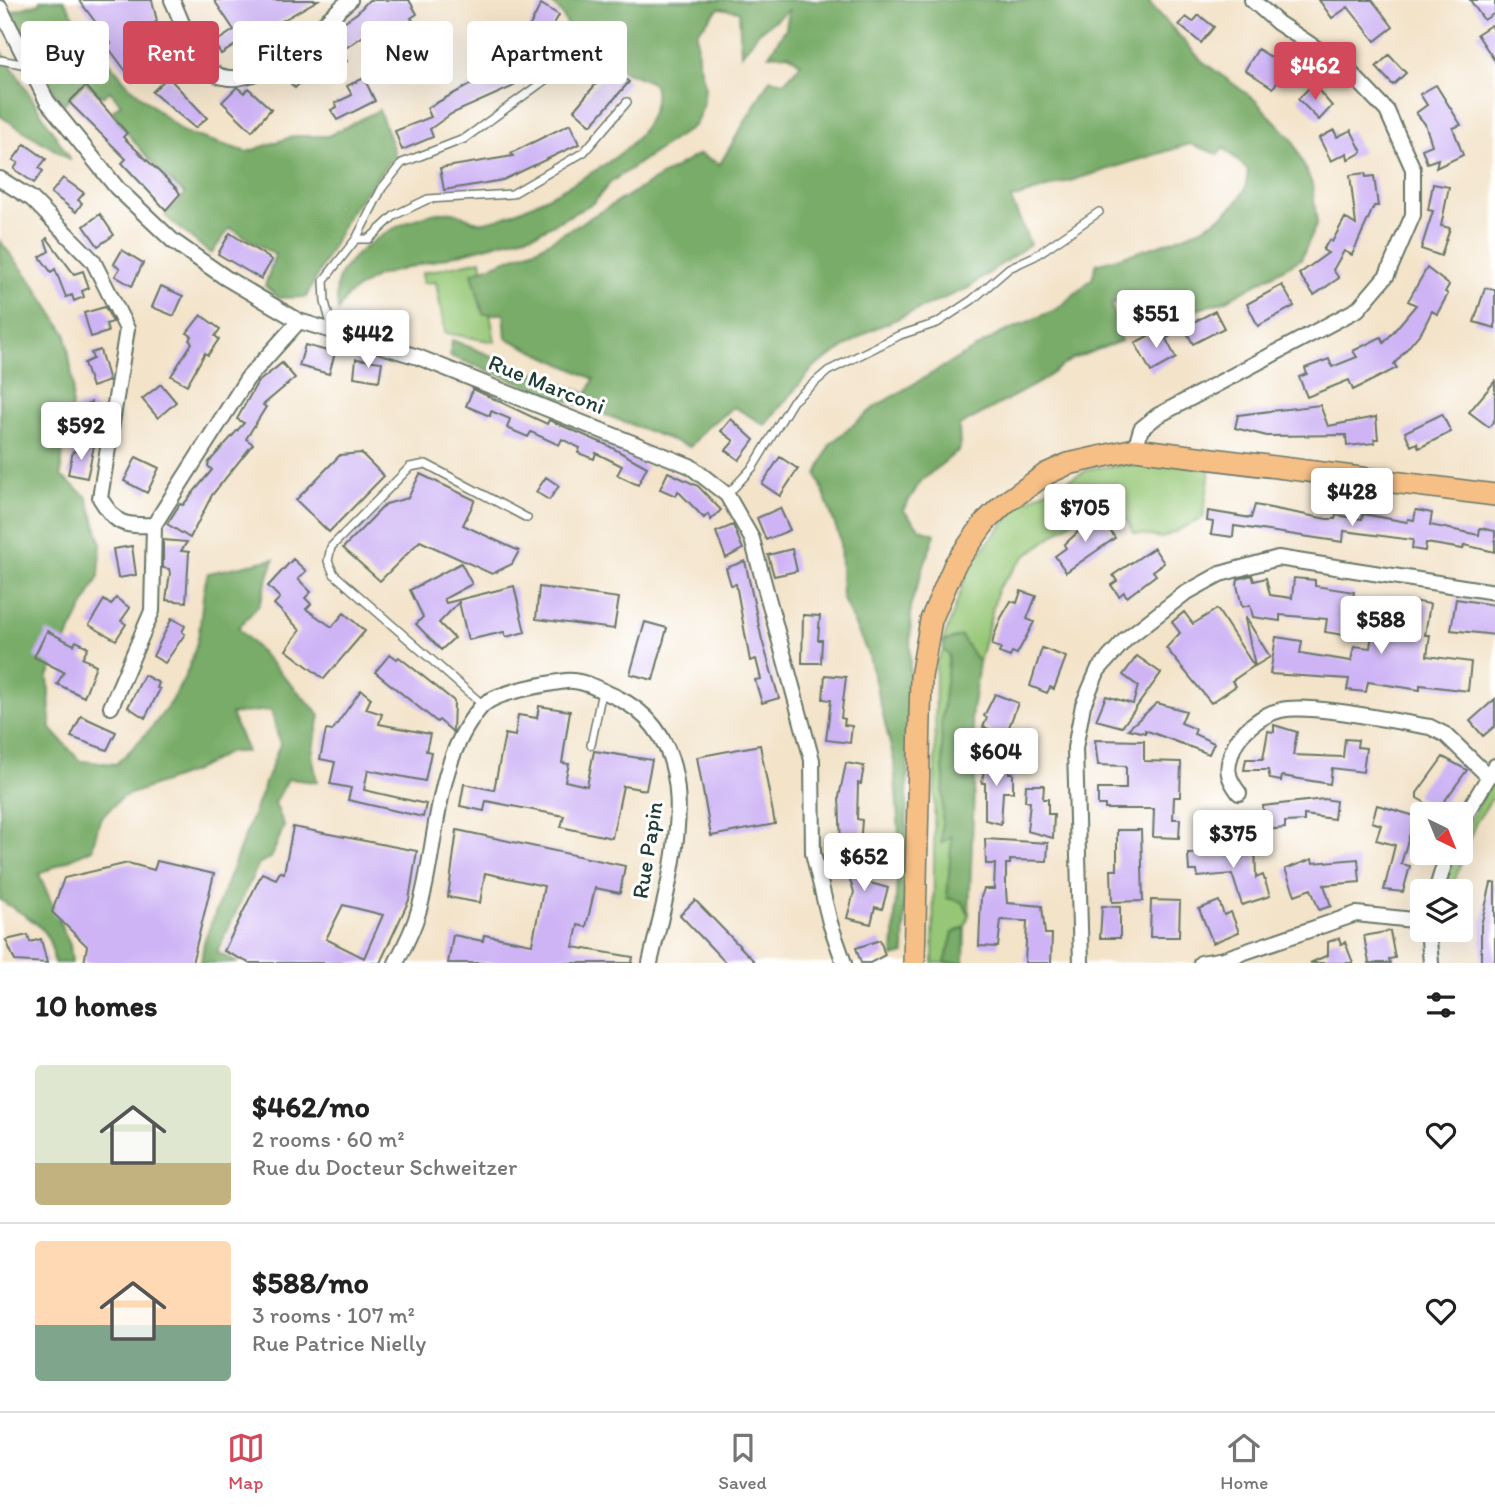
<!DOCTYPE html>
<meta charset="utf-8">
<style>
:root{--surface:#fff;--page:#f2f2f2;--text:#222;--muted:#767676;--line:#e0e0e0;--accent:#d1495b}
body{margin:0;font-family:Itim,sans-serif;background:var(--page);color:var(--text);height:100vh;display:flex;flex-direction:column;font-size:26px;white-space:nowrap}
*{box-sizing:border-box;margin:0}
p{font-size:23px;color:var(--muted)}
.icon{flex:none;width:38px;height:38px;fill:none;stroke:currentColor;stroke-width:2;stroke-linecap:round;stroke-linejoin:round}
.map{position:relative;height:963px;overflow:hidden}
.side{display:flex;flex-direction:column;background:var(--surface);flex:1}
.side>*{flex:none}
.guide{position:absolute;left:21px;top:21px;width:700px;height:63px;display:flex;gap:14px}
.needle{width:46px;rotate:137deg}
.fabs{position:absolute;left:1410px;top:802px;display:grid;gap:14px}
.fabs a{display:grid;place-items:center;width:63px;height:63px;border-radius:7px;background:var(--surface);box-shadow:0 7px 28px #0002;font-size:35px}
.price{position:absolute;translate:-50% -60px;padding:0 16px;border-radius:7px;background:#fff;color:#222;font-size:23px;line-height:46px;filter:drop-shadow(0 2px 4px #0008)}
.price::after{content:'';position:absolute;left:50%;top:42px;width:21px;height:16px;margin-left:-10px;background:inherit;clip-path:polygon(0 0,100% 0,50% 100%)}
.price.current{background:var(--accent);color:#fff}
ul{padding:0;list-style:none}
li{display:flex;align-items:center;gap:21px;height:175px;padding:0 35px}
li+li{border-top:2px solid var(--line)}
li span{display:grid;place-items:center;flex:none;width:196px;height:140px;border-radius:7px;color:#555}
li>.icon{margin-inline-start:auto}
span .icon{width:84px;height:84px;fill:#fffc;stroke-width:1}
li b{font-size:30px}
h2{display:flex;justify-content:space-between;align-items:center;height:84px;padding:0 35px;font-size:30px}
.tag{padding:0 24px;border-radius:7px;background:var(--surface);box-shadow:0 7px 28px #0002;font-size:24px;line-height:63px}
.tag.current{background:var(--accent);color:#fff}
.tab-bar{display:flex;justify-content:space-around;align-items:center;height:98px;border-top:2px solid var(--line);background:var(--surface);font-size:19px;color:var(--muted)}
.tab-bar a{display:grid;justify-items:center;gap:4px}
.tab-bar .current{color:var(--accent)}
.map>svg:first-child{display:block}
</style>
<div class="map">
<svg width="1495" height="963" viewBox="0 0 1495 963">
<rect width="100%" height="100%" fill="#fff"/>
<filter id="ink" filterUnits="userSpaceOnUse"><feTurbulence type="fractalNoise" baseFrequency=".0143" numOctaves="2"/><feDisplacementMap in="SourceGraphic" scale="14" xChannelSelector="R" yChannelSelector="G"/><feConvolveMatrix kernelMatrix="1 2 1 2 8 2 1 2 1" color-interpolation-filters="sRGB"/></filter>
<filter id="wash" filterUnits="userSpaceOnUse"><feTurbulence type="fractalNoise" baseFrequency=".00686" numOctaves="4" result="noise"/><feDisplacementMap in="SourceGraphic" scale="28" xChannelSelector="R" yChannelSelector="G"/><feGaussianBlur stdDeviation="1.57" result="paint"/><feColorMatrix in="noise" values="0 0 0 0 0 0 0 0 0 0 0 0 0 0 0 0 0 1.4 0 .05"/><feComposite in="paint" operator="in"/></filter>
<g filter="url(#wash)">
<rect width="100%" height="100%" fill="#f3e3c9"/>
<path fill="#96c776" stroke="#5a8255" stroke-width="2" d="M481,260l14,82 -50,-9 -9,-51 -13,1 -1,-10z
M1138,464l59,1 13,5 -7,48 -41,20 -28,-5 -22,-41 -88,65 -26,31 -19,75 -18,-27 -18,6 27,-77 49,-61 73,-36z
M944,650l5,4 -8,73 3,53 -3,62 11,-6 -5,62 16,4 6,13 -4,12 -12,6 -8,30h-12l3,-301z
M1495,776v18l-20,30 -24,67h-9l11,-39h8v-16z"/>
<path fill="#78ac67" stroke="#4c744e" stroke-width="2" d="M40,0h24l18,30 47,56 54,46 64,20 47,-16h34l51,-26 16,44 -46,60 -43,83 -27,1 -14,-12 10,-31 -45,-27 -19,26 -46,-38 20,-22c-29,-25 -52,-51 -73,-83l9,-7 -11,-13 -8,6 -17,-15 -21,22 -31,-39 -20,-54 27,-8z
M547,0h600l55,61 52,38 38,40 20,45 5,39 -16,36 -76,42 -69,21 -25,-18 -20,-1 10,38 -49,18 -32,23 -81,44 1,23 -39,32 -18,29 17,19 15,5 -24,70 -7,350 -11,3 6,-123 -5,-73 -25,-105 -27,-59 -2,-58 -23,-65 13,-30 46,-38 122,-71 59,-26 35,-30 4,-15c41,-13 128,-31 148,-73 3,-5 3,-15 4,-21l-24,-22 -6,6 -28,-10 -179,55 19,45 -62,44 -97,42 -57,37 -49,58 -31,-18 -26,19 -18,21 -240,-91 2,-16 135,54 7,-15 -88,-41 -2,-24h-21l-11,-41 66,-25 161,-94 21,10 50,-85 15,3 16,-18 -13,-10 -19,1 17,-27 3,-18 -30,22 -18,23 -2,-44 -20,-3 -22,24 1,26 7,28 -2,20 -8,19 -84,57 -18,21 -56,30 -160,43 -29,19 -10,16c0,-8 -3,-19 -1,-27 7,-35 82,-75 116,-72 11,2 20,12 31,10 32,-5 123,-54 146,-77 16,-17 30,-38 24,-61 -26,-13 -55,-19 -76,-41 -14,-15 -8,-26 -31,-43z
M0,48l71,112 -71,-44z
M0,241l34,43 32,50 7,49 -2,37 -8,24 -2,32 26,21 14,45 -2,34 -51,100 3,53 29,32 36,3c37,-34 69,-72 81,-122 6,-23 3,-46 11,-69l66,-14 -15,46 -21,23 82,87 -8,39 5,28 -29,-3 -13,24 9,23 -13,32 -12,5 -42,89 21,11h-37l3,-21 76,-198 -9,-34 -40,4 16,38h-18l-37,20 -70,25 -22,22 -8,30 -53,25 31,71 2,18h-18c-2,-38 -26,-45 -54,-63z
M961,636l18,27 -8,55 5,25 -7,172 -6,-13 -16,-4 5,-62 -11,7 3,-63 -3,-53 8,-72 -5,-5 -1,-8z
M965,927l-1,36h-19l8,-30z"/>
<g id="blocks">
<path fill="#ceb4f5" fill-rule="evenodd" d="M79,0h73l5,21 -14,10 20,27 -32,20 -23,-31 3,-4z
M214,0h104l-52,30 -2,-3 -43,27 -7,-11 20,-13z
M369,0h40l8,14 -6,4 5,7 -25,18 -10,-17 -12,6 -29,20 7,9 -9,8 -3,-3 -16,15 -8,-9 -16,16 -13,-14 44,-40 31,-21z
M1319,0h53l21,27 -18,14 -27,-34 -16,11z
M1470,0h25v13l-11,7z
M541,4l18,11 -27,47 2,2 -22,23 -61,27 -21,15 3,8 -31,13 -7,-19 36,-14 -4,-9 74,-40 23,-23 -3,-2z
M1199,15l15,12 -13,16 -22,-18 7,-8 7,5z
M1491,25l4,6v30l-18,-27z
M1258,49l29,18 -14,21 -28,-18z
M1389,55l17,18 -13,12 -17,-18z
M611,66l18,16 -38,43 -17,-15z
M168,77l39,41 -12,10 -43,-36z
M364,78l11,23 -38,19 -6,-10 6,-3 -2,-4 17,-8 -5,-9z
M1313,84l19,22 -13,14 -21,-21z
M1436,85l25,40 -8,3 10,27 -27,13 2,-9 -11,4 -5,-14 10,-4 -7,-21 -9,-11 11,-8 -7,-11z
M86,86l41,47 -4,4 54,52 3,5 -14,16 -44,-47 4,-4 -57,-57z
M237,87l7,6 4,-5 23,21 -19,22 -30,-29z
M570,124l9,20 -76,36 -59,10 -4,-22 73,-12 -2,-3z
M1334,130l3,7 14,-7 11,22 -14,8 -1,-7 -16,8 -12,-23z
M25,144l21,15 -7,9 4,3 -9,12 -20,-14 4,-6 -5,-3z
M1365,173l1,4 8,-1 4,30h-4l-22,49 -8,-4 -11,19 6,8 -25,17 -15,-21 29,-21 -5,-3 6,-10 3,2 13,-24 11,7 -6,-50z
M63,178l21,15 -6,7 4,3 -6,9 -25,-19z
M1433,184l16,3 -8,39 9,2 -9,28 -20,-7 12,-38 -5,-1z
M100,214l14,21 -16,11 -14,-20z
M230,233l42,27 -11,19 -43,-25z
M47,238l27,36 9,-3 6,17 -7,3 2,6 -10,4 -2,-6 -6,2 -11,-28 -4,3 -11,-15 9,-6 -4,-11z
M122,250l21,13 -11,23 -17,-10 5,-8 -6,-4z
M1427,268l22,17 -4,7 3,2 -11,20 -5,-3 -10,20 -28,33 3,4 -44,22 -4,-10 -42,17 -8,-20 8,-3 -2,-6 24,-9 3,8 25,-10 -4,-6 28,-14 3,6 32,-38 -8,-4z
M1282,285l12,21 -36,20 -11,-22z
M161,286l22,10 -9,20 -22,-9z
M1485,288l10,2v38l-21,-6z
M105,307l8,15 -7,2 2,8 -17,5 -7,-24z
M1215,311l9,17 -31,16 -9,-17z
M201,315l19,14 -5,7 4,3 -11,16 -3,-2 -18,32 -16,-9 21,-33 -3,-3 3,-4 -5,-3z
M1164,327l5,10 -3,2 10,19 -25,14 -16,-29z
M305,345l30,8 -6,21 -30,-8z
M100,350l9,31 -17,6 -8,-24 9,-4 -2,-6z
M356,359l26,3 -3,19 -25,-4z
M282,363l13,15 -32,27 3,2 -20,32 7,5 -41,51 -22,43 -23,-14 13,-20 3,1 29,-35 -4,-4 1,-4 35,-39 -7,-4 20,-36z
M1495,381v38l-6,8 -20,-15z
M161,384l15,18 -18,16 -16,-19z
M473,389l74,35 2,-4 58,25 40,22 -9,18 -21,-10 5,-9 -26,-13 -2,6 -16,-6 2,-5 -18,-9 -3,6 -28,-13 -3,5 -21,-9 3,-9 -19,-8 -1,5 -24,-10z
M91,402l10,21 -17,7 -9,-21z
M1320,405l8,21 48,-9 2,22h-4l1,4 -28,3 -1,-11 -79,1 -32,-8 3,-13z
M1442,414l9,18 -32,16 -2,-5 -6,3 -6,-14z
M731,419l23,21 -15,20 -13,-10 8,-9 -13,-10z
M83,444l11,2 -7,32 -19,-4 5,-23 8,1z
M361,453l23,23 -55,56 -33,-32 44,-45z
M136,457l23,11 -12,25 -23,-12z
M780,457l18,12 -18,27 -18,-12z
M668,472l30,14 23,24 -10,10 -3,-6 -4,4 -26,-27 -2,5 -16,-7z
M420,474l55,26 -12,25 56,26 -7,13 -20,10 -72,-33 -40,40 -37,-33 43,-44 22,-6z
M546,477l13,9 -10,14 -13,-8z
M1255,505l72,14h8l1,-4 26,4 1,-5 44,8 1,-3 6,1 2,-10 16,3 -2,12 49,10 1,-7 15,3v21l-31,-7 -1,4 -37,-6 -1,8 -13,-2 1,-9 -69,-9 -1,11 -109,-16 -1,11 -22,-3 2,-12 -6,-1 1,-10 43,7z
M780,508l10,22 -24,10 -9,-22z
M1102,518l13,20 -49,34 -11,-16 11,-8 -2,-3 16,-15z
M733,525l10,24 -17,9 -10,-26z
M163,540l24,2 -6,9 8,1 -3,50 -20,-2 4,-27 -1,-4 -6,-1z
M132,546l4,29 -18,3 -5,-29z
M1154,548l10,15 -11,8 3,4 -29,22 -3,-5 -5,4 -8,-11 6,-4 -4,-6z
M792,549l5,22 -23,5 -6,-21z
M293,559l13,12 -8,8 13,13 -6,6 6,6 -5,5 26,18 12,-14 21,18 -41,48 -38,-29 14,-20 -26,-26 6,-6 -12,-12z
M745,561l17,79 17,58 -17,5 -7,-23 6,-1 -5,-20 -6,2 -14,-77 -5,1 -5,-17z
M461,563l11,21 -28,15 2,4 68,-17 11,46 -19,5 -2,-5 -36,8 -9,-38 -20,21 15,15 -13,12 -25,-26 7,-7 -13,-27z
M1252,575l2,6 12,-3 4,17 22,3 2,-20 21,2v6l39,6 -2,12h-4l-4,31 -19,-3 2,-13 -47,-4v6l-27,-4 -3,-12 -8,2 -5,-22 1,-6z
M539,587l80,11 -5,31 -78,-10z
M1021,591l15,5 -9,23 7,3 -17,32 -5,-2 -2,5 -11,-4 2,-5 -9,-3 2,-9 7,-18 10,-17 6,2z
M116,598l14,10 -9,13 5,3 -10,16 -27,-15 15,-25 7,5z
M1456,599l39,6v30l-44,-5z
M1412,601l18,3 -5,31h5l-3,21 44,6 -3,29 -48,-6v5l-52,-8 -2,10 -19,-2 2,-11 -79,-5 6,-37 26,4 -2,12 51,8 3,-15 16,2 6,-45 35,4z
M1217,609l37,57 -22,15 4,5 -25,17 -45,-55 14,-15 -8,-11 12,-10 9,12z
M803,615l17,1 -2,24h4l-1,23h-19z
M172,618l13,8 -3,6 3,2 -20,29 -12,-7z
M1246,618l24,39 -15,9 -10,-47z
M645,622l22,6 -14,52 -23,-6z
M47,631l27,14 2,-4 12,6 -6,11 14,7 -12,32 -27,-13 7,-12 -30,-15z
M1042,648l24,9 -12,32 -4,-2 -3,6 -17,-7z
M390,654l7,5 2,-2 55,44 -1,31 -14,-12 -2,2 -62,-50z
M1137,656l24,17 -39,54 -26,-7 10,-24 27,8 5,-18 -15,-11z
M144,675l15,8 -2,5 3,1 -15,29 -17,-11z
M825,675l21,2 -5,41 4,1 -1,6 8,1 -2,17 -24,-3 5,-40 -8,-1z
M361,690l10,8 -5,11 16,5 -3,10 51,10 -4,17 5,1 -6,29 -57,-11 -4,20 62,14 -3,13 -75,-17 3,-12 -21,-4 5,-22 -15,-3 6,-29 6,1z
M995,694l23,9 -15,40 -14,-5 3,-8 -9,-3 4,-9 -3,-2z
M1495,699v27l-12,10 -13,-15z
M1157,703l29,8 -5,12 15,6 -2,5 20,9 -5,11 -64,-24v3l-17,-4z
M539,706l31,5 -8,52 7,1 -4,17 22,5 7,-35 58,9 -6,30 -23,-4 -11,52 -51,-11 3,-11 -78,-15 -2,10 -24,-5 4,-22 30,6 11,-56 10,2 3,-21 19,3z
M81,716l35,16 -9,18 -36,-13z
M1274,725l23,7 -4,23 50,2 2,-18 13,1 -1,7 9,1 -3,24 -31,-4 -2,16 -48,-8 -1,5 -11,-2 -2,-9h-24l2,-11h17l5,-28 6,1z
M1095,740l49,1v20l37,1 -1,35h-6l-1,22h7l-1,19 -26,-1 1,-28h-49v-4h-7v-16h28v-23l-28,-1z
M760,745l15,79 -64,12 -14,-79z
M1443,757l24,13 -29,40 -21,-12v-5z
M985,760h24v13h4v19h-10l-2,32 -16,-4v-37h-3z
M846,763l18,3 -3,18 -3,-1 -1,36 5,1 -2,26 -19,-1 -2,-48z
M1026,785h18l-1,14h5v15h6l-1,24 -26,-7 3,-29 -5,-1z
M1324,799l12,2 -2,18 -30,-4v6l-19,1v6l-20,2 -2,-24z
M1377,805l38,11 -14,48 9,2 -7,26 -19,-2 11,-45 -19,-5 5,-15 -9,-3z
M293,827l124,24 -8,49 -29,63h-131l-25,-12 38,-78 14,6 4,-7 4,1zM343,905l40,10 -19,43 -38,-19z
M457,830l168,36 -5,27 -25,-5 -9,39 -8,-2 -5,22 60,10 -1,6h-184l5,-28 30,6 1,-6 48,9 12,-58 -59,-13 -5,30 -32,-6z
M1117,830h24l2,71 -31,1 -1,-32h6z
M985,839l63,4 -1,18 -37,-1v4h-4v26l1,13 35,3 3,28h7l-1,29h-26l2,-42h-3l-23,-1 -3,27 -19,-1 2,-49 3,-8h10l1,-25h-9z
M1243,841h12l1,37 7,-3 7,21 -28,9 -10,-31 -34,3 -1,-6h-8l-1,-17 44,-3v-4l11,-1z
M862,857l8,26 18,5 -6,21 -7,-2 -4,17 -24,-6 7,-26 -10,-29z
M1312,859l1,4 45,-4 2,23 -36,3 7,21 -12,4 -8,-21 -16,6 -10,-26z
M157,861l57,13 -22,89h-108l3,-17 -35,-34 12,-34 64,-15 26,7z
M1491,883h4v80h-14v-38z
M695,900l61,63h-30l-46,-48z
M1151,900l29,1 -1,36h-29z
M1219,901l5,14 7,-3 8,20 -26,11 -14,-34z
M1102,906l18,1v31h-20z
M1390,931l5,27 -6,1 1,4h-21l-5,-27z
M28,935l2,7 11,-3 6,24 -32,-2 -9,-21z
M1339,938l2,6 4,-2 8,21h-43l18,-8v-13z
M880,940l5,15 -15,8h-9l-5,-15z"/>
</g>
</g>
<g filter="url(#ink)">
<use href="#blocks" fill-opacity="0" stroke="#697768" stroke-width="2"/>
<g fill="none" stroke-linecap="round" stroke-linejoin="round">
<g stroke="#697768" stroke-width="10">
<path id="lane" d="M0,60l27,5
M356,239h13l26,-24 33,-16 84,-5 72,-42 43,-50
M333,332l-8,-30 -1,-22 32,-41 26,-51 20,-25 62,-24 80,-58 20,-29
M727,495l26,-28 40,-66 35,-30 72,-36 37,-12 35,-23 37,-32 26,-12 64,-44
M483,705l-149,-131 -6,-13 3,-14 79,-80 16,-3 101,54
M591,745l11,-54"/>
</g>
<g stroke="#697768" stroke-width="18">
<path id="street" d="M172,0c9,19 16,42 28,59 38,58 117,-32 150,-59
M0,8l47,93 70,87 56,53 53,37 73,43 119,36 272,109 37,29 25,44 60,221 1,93 17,70 14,40
M0,179l32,20 61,62 34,68 -27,169c17,27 22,28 54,27l93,-146 52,-58
M1135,449l6,-20 16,-13 201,-107 29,-34 26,-60v-46l-26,-58 -41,-43 -68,-45 -26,-23
M111,707l41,-96 2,-86
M1239,793c-13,-17 -13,-25 -6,-44 7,-18 30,-35 48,-39 29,-7 117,12 149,17l16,8 41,40
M1461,823l34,-57
M1436,891l12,-39
M1428,929l3,34
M396,963c7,-14 15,-29 20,-44 23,-67 15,-154 65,-212 13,-15 65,-23 85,-26 16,-2 36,10 50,16 101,48 52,184 34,266
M1081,963l-6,-215 8,-43 15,-35 28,-31 58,-45 36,-20 58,-16 217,34
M1201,963l23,-4 132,-45 67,7"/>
</g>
<g stroke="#697768" stroke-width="24">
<path id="primary" d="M914,963l7,-286 10,-57 24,-56 31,-43 19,-18 41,-29 22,-10 67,-15 360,46"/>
</g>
<use href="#lane" stroke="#fff" stroke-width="7"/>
<use href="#street" stroke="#fff" stroke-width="14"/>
<use href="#primary" stroke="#f5bf86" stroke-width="21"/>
</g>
</g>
<g text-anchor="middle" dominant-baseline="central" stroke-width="6" stroke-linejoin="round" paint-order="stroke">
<g font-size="23" fill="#1f3d34" stroke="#fff">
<text transform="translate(547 384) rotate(22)">Rue Marconi</text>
<text transform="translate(647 850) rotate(-81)">Rue Papin</text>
</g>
</g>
</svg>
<div class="fabs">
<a><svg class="needle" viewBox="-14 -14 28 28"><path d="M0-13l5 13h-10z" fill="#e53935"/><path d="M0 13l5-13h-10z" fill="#767676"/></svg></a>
<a><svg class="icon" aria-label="layers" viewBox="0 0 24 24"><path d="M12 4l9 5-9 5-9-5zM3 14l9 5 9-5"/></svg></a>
</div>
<b class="price current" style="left:1315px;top:102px">$462</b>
<b class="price" style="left:1156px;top:350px">$551</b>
<b class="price" style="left:368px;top:370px">$442</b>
<b class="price" style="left:81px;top:462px">$592</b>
<b class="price" style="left:1352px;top:528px">$428</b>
<b class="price" style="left:1085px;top:544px">$705</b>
<b class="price" style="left:1381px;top:656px">$588</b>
<b class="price" style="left:996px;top:788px">$604</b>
<b class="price" style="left:1233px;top:870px">$375</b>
<b class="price" style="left:864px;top:893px">$652</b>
<div class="guide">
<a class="tag">Buy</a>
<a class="tag current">Rent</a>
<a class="tag">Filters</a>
<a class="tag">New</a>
<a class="tag">Apartment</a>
</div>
</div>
<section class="side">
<h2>10 homes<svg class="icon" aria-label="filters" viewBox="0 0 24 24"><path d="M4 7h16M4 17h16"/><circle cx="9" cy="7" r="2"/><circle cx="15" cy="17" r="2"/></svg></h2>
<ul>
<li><span style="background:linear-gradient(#dfe7d0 70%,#c2b280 0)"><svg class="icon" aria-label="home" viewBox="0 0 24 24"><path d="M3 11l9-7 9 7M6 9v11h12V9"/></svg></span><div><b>$462/mo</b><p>2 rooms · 60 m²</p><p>Rue du Docteur Schweitzer</p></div><svg class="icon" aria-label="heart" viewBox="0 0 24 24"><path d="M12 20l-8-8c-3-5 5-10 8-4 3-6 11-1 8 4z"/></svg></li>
<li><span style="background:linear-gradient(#ffd9b3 60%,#7fa58c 0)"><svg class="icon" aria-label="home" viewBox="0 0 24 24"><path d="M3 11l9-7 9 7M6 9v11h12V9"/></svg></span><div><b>$588/mo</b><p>3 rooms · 107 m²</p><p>Rue Patrice Nielly</p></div><svg class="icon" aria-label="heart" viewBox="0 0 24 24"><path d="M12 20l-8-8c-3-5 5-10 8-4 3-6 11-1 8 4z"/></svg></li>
</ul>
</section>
<nav class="tab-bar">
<a class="current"><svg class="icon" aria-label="map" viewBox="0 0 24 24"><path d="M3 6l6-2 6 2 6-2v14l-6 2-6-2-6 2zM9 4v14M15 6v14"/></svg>Map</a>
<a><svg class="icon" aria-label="saved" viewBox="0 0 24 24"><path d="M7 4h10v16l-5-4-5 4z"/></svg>Saved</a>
<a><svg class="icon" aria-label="home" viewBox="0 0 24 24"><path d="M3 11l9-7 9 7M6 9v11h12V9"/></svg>Home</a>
</nav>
